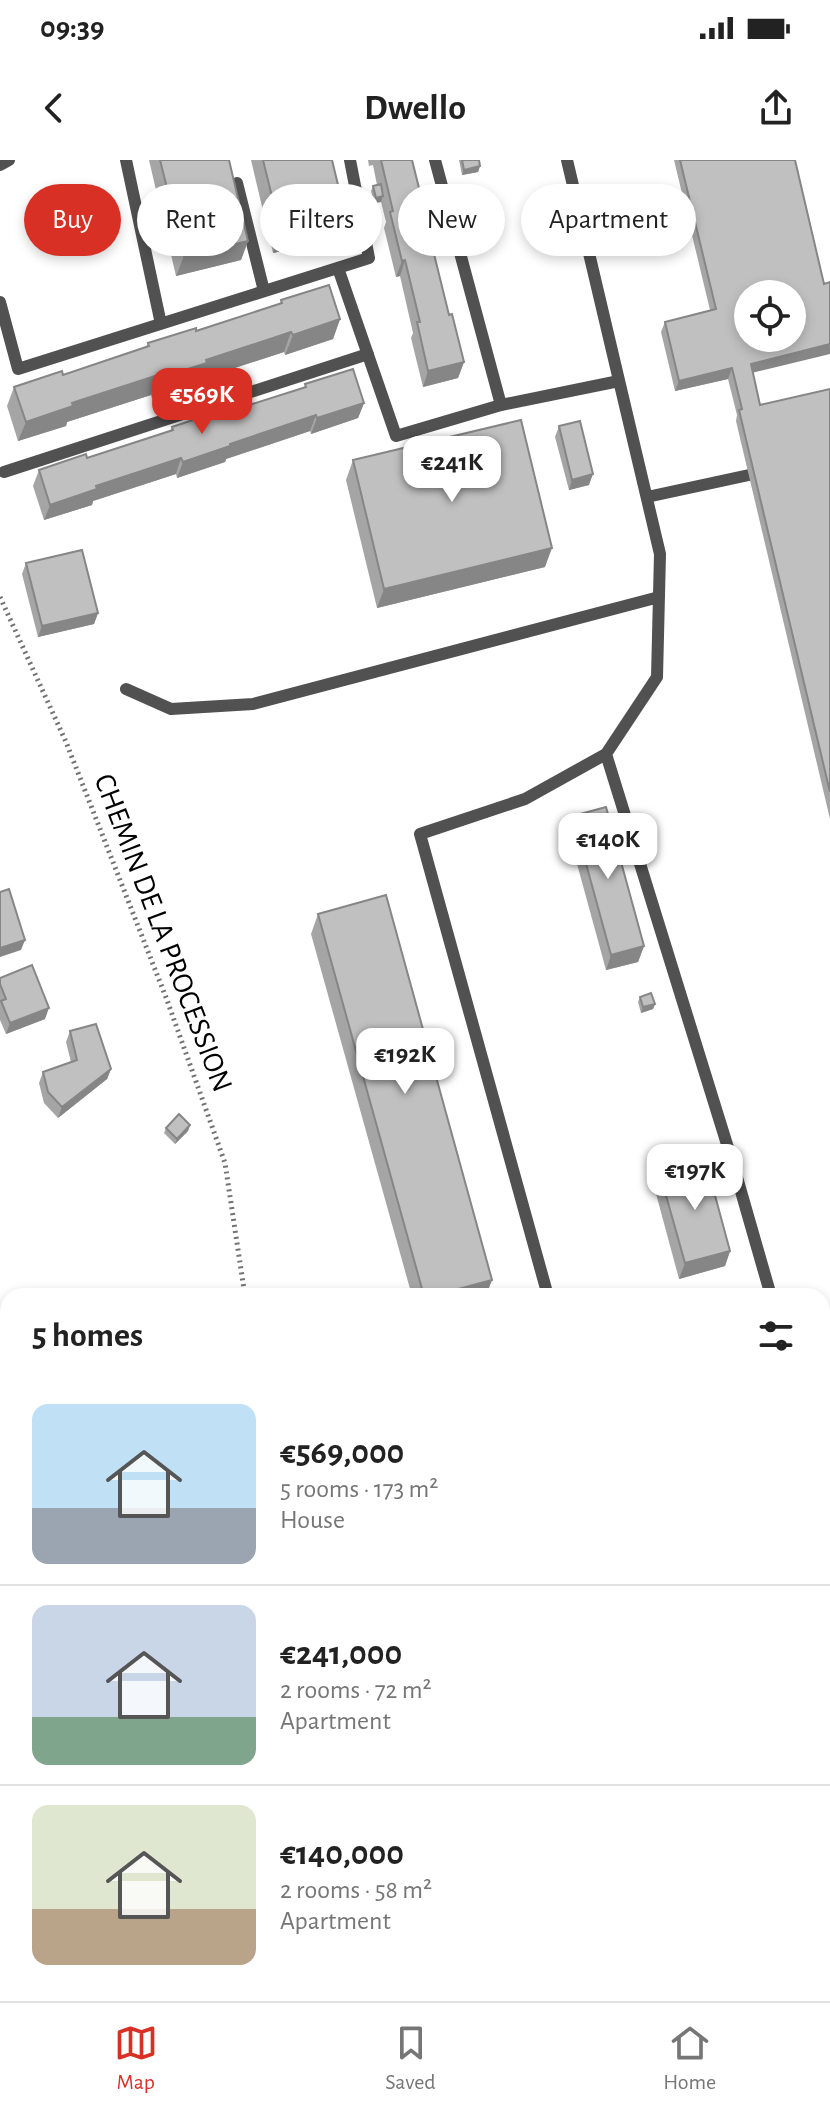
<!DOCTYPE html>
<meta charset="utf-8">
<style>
:root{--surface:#fff;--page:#f6f6f6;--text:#222;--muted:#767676;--line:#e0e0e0;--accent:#d93025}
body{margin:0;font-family:"Alegreya Sans",sans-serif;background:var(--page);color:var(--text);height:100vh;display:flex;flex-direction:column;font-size:30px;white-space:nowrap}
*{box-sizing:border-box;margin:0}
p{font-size:26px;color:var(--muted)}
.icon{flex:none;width:44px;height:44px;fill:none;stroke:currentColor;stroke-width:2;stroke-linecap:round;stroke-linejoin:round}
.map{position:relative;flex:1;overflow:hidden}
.side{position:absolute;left:0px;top:1128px;width:830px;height:714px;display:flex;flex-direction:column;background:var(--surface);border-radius:24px 24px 0 0;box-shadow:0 4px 12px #0003}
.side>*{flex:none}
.top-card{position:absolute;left:24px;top:24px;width:782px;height:72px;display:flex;gap:16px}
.tools{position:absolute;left:734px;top:120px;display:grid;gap:16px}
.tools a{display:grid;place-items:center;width:72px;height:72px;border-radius:50%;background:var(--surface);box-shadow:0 4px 12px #0003;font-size:40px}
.price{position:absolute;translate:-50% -68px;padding:0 18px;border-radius:16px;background:#fff;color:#222;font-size:26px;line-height:52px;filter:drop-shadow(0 2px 4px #0008)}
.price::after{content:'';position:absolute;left:50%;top:48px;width:24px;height:18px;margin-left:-12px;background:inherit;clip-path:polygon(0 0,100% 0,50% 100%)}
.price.on{background:var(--accent);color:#fff}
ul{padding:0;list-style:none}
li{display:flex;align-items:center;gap:24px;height:200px;padding:0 32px}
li+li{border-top:2px solid var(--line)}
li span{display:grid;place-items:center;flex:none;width:224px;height:160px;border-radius:16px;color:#555}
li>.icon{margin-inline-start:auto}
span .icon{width:96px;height:96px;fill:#fffc;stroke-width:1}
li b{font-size:34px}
h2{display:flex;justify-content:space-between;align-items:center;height:96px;padding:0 32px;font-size:34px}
.chip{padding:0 28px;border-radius:36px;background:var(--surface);box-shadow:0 4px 12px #0003;font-size:28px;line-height:72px}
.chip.on{background:var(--accent);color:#fff}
.status{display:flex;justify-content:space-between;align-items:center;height:56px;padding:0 40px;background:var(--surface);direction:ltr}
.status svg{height:22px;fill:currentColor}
header{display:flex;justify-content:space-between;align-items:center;height:104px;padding:0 32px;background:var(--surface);font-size:36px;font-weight:700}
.tabs{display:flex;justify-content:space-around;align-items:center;height:112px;border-top:2px solid var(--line);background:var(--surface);font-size:22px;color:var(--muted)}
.tabs a{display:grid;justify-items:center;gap:4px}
.tabs .on{color:var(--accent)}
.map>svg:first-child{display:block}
</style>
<div class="status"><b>09:39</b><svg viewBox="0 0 49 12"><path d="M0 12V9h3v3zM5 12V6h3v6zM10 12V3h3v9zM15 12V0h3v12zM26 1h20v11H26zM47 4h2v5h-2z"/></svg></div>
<header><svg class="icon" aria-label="back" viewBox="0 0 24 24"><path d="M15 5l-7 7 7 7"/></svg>Dwello<svg class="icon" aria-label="share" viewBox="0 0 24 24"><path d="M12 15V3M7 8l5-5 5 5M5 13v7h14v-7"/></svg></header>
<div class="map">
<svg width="830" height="1841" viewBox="0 0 830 1841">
<rect width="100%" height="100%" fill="#fff"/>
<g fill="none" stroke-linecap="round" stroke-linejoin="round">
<path stroke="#737373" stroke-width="5" stroke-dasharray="2 4" stroke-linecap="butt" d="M0,437l66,145 101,258 58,163 20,133
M318,1841l5,-7"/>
<path stroke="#515151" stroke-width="12" d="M126,0l35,164
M0,5l9,-5
M237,23l27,108
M338,108l58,168 105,-31 -66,-245
M0,142l18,67 351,-111 -19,-98
M501,245l118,-24
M4,312l364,-118
M647,337l102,-22
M126,529l45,20 82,-5 406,-107
M606,594l128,413 37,129
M548,1136l-128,-462 105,-35 81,-45 51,-77 3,-123 -93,-394
M822,1316l1,4
M822,1705l8,-2
M740,1834l2,7"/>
<path stroke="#515151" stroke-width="16" d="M0,1762l8,10
M58,1834l5,7"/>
</g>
<path fill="#a5a5a5" d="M149,0h80l19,81 -7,19 -65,16z
M251,0h81l7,78 -66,15z
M368,0h44l37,155 15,47 -6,16 -35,9 -12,-49 2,-5 -13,-57 -4,1 -12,-49 2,-6 -5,-20 -7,1 -3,-12 2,-5 4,-1 -4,-20 -4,1z
M459,0h20l1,6 -2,6 -16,3z
M674,0h121l-42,213 7,32 70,-16v430l-94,-398 1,-6 -9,-36 -53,12 -14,-59 4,-10 45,-12z
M281,140l59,19 -7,20 -48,16 -1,-3 -83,27 -1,3 -48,16 -1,-3 -84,27 -1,4 -48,15 -11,-35 7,-19 49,-12 83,-28 2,-4 48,-12 84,-27z
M305,224l59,19 -6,15 -47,16 -1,-3 -84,28 -1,3 -48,16 -1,-4 -83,27 -1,4 -48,15 -11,-34 6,-16 48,-12 83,-27 2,-4 49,-13 83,-26z
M559,266l30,59 -20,5 -14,-53z
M353,300l192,107 -168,41 -31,-128z
M26,403l72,50 -4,11 -56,13 -16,-63z
M573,656l71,130 -6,16 -32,8 -38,-139z
M318,754l168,382h-74l-101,-362z
M0,818l45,41 -39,15 -6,-14z
M640,837l15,7 -2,5 -12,4 -3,-11z
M70,871l41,38 -4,10 -49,39 -14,-15 -5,-20 4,-11 28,-10 -5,-20z
M190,965l-2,6 -13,13 -11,-11 2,-5z
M660,1014l70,77 -5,15 -46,13 -24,-89z
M830,1717v110l-8,-14v-92z
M430,1834h185l-3,7h-181z"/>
<path fill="#868686" d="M480,6l-2,6 -16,3 2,-5z
M383,36l-2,6 -7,1 2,-5z
M346,58l-7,20 -66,15 8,-20z
M248,81l-7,19 -65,16 8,-20z
M405,100l-5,16 -4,1 6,-16z
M340,159l-7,20 -48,16 8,-20z
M291,172l-7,20 -83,27 -1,3 -48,16 7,-20 47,-18z
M830,184v10l-83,20 4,-10z
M464,202l-6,16 -35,9 5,-16z
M732,208l-4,11 -53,12 4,-10z
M158,215l-7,20 -84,27 -1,4 -48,15 8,-19 46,-19z
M364,243l-6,15 -47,16 6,-16z
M316,255l-6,16 -84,28 -1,3 -48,16 6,-16 47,-18z
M181,298l-5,16 -83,27 -1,4 -48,15 6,-15 46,-19z
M593,314l-4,11 -20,5 3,-10z
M552,388l-7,19 -168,41 7,-19z
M98,453l-4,11 -56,13 4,-11z
M25,780l-4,10 -21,7v-9z
M644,786l-6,16 -32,8 5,-15z
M655,844l-2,5 -12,4 2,-6z
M49,848l-4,11 -39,15 4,-11z
M111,909l-4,10 -49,39 4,-11z
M190,965l-2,6 -13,13 2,-5z
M730,1091l-5,15 -46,13 6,-16z
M492,1120l-6,16h-54z
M830,1547v14l-8,3v-14z
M830,1612v14l-8,2v-14z
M606,1834h9l-3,7h-32z"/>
<path fill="#c0c0c0" stroke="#868686" stroke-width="2" fill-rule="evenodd" d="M160,0h69l19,81 -64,15z
M263,0h69l14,58 -65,15z
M381,0h31l11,44 2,-1 13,50 -4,1 15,61 3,-1 12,48 -36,9 -11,-49h3l-15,-62 -3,1 -12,-49 3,-1z
M462,0h17l1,6 -16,4z
M680,0h115l29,124 6,-2v62l-79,20 9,41 70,-16v403l-91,-382 3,-1 -10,-41 -53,13 -14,-59 51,-13zM748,134h44v44h-44z
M381,24l2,12 -7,2 -3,-12z
M329,125l11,34 -47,16 -2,-3 -85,28 1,3 -48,15 -1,-3 -86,28 1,3 -47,16 -12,-35 48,-16 1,4 86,-29 -1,-3 48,-15v3l86,-28 -1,-3z
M353,209l11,34 -47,15 -1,-3 -86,29v2l-47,16 -2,-4 -85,28 1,3 -47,16 -11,-35 47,-16 1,4 86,-28 -1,-3 48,-16 1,3 85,-27 -1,-3z
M521,260l31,128 -168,41 -31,-129z
M580,261l13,53 -21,6 -13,-54z
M82,390l16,63 -56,13 -16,-63z
M606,647l38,139 -33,9 -38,-139z
M9,729l16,51 -25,8v-56z
M386,735l106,385 -60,16h-8l-106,-382z
M32,805l17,43 -39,15 -9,-22 5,-2 -6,-15v-6z
M651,833l4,11 -12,3 -3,-10z
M96,864l15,45 -49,38 -14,-15 -5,-20 34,-12 -7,-29z
M179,954l11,11 -13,14 -11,-11z
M706,1002l24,89 -45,12 -25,-89z
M830,1497v50l-8,3v-51z
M830,1556v56l-8,2v-56z
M830,1717v93l-8,-14v-75z
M439,1834h167l-26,7h-140z"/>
<g text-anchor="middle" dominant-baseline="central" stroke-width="6" stroke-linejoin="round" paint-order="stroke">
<g font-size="30" fill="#000" stroke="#fff">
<text transform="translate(163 773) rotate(69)">CHEMIN DE LA PROCESSION</text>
</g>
</g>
</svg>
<div class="tools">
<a><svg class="icon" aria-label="locate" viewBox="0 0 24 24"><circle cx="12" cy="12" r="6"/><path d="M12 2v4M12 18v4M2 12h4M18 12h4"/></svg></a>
</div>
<b class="price on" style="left:202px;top:276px">€569K</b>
<b class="price" style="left:452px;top:344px">€241K</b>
<b class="price" style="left:608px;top:721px">€140K</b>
<b class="price" style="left:405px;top:936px">€192K</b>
<b class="price" style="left:695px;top:1052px">€197K</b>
<div class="top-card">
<a class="chip on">Buy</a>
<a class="chip">Rent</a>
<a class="chip">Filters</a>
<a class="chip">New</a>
<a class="chip">Apartment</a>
</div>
<section class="side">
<h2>5 homes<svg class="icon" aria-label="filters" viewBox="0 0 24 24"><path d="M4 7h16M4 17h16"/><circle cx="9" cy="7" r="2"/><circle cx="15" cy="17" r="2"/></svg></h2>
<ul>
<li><span style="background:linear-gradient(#bfe0f5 65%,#9aa5b1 0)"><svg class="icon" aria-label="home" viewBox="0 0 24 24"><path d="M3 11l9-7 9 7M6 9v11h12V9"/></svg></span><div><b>€569,000</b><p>5 rooms · 173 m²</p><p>House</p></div></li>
<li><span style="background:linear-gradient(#c9d6e8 70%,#7fa58c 0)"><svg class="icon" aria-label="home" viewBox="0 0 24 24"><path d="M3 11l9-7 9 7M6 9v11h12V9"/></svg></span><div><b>€241,000</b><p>2 rooms · 72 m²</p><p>Apartment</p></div></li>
<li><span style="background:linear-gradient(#dfe7d0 65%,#b9a48a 0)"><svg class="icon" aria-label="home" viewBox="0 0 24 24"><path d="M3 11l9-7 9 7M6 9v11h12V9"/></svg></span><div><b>€140,000</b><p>2 rooms · 58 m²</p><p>Apartment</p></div></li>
</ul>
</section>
</div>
<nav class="tabs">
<a class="on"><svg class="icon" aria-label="map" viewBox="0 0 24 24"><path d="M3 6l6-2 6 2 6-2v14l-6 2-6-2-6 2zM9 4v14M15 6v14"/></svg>Map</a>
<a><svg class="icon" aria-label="saved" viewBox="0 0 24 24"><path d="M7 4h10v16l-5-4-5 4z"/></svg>Saved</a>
<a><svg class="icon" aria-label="home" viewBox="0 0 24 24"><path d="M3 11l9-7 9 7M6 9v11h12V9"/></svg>Home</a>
</nav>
